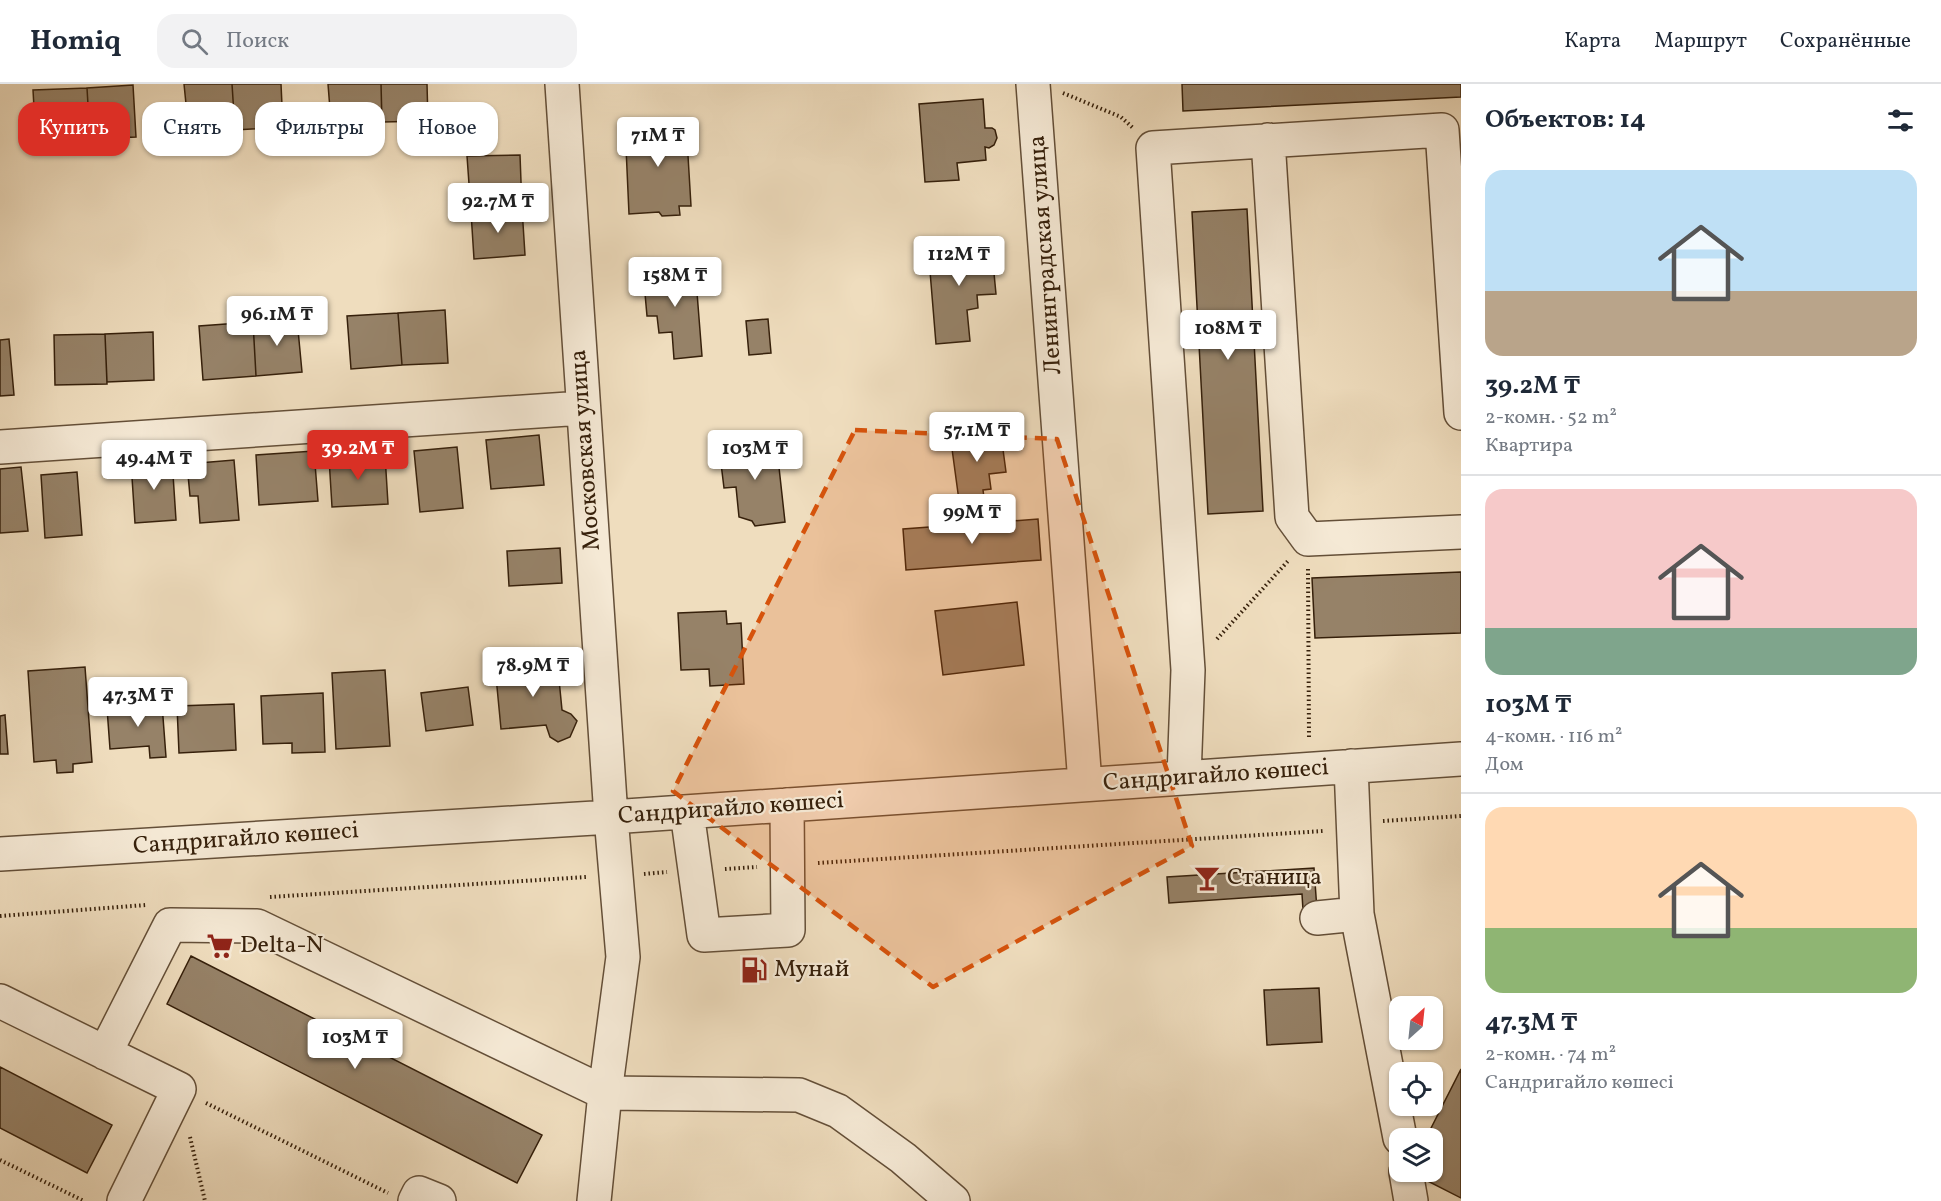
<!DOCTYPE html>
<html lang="ru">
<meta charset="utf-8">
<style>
:root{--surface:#fff;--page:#f2f2f3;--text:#1f2937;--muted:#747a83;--line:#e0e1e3;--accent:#d93025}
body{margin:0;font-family:Vollkorn,serif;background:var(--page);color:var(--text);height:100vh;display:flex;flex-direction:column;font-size:22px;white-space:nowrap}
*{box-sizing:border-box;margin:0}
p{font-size:20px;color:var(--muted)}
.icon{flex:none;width:33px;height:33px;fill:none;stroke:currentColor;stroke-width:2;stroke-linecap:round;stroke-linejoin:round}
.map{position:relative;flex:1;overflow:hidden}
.details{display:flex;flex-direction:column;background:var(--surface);width:480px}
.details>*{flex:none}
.guide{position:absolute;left:18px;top:18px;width:570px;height:54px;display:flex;gap:12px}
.needle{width:39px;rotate:27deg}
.fabs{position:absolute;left:1389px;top:912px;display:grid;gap:12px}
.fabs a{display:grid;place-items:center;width:54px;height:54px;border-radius:12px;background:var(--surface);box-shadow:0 2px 4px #0004;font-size:30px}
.price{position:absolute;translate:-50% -51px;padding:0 14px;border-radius:6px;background:#fff;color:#222;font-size:20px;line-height:39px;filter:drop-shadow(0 2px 3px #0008)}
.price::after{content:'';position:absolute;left:50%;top:36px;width:18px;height:14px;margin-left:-9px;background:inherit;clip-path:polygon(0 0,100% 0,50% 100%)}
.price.on{background:var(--accent);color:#fff}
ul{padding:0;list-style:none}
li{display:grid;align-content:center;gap:12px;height:318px;padding:0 24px}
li+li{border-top:2px solid var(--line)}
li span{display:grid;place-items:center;height:186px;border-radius:18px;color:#555}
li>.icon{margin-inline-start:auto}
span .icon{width:108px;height:108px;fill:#fffc;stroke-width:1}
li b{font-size:26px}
h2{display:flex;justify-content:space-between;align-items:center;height:72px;padding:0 24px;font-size:26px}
.tag{padding:0 21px;border-radius:18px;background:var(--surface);box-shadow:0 2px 4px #0004;font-size:21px;line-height:54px}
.tag.on{background:var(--accent);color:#fff}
header{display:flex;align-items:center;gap:36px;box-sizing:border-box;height:84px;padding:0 30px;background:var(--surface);border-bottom:2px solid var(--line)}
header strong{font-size:28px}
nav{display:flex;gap:33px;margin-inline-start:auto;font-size:21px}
.search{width:420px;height:54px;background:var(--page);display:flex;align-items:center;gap:15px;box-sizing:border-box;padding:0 21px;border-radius:18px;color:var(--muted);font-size:22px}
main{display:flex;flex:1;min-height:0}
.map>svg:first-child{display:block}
</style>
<header>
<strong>Homiq</strong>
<div class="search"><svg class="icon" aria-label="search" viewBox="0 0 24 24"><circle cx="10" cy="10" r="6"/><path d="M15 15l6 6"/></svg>Поиск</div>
<nav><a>Карта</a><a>Маршрут</a><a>Сохранённые</a></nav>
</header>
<main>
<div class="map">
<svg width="1461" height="1117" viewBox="0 0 1461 1117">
<rect width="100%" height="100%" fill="#efddbe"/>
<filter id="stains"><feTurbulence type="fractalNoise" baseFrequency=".00333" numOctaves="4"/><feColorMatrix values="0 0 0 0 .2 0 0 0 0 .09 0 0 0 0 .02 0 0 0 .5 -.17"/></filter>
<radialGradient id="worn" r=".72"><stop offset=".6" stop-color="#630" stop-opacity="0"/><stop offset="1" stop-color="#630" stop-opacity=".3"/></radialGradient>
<path fill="#968268" stroke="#36200b" stroke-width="1.5" d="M184,0h48l3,46 -46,4z
M232,0h49l2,43 -48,3z
M328,0h53l1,38h-51z
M381,0h46l1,37 -46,1z
M1182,0h279v13l-278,14z
M133,1l3,52 -46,2 -3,-51z
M87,4l3,51 -54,4 -3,-53z
M983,15l2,29h7l3,2 2,8 -3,7 -5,3 -4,-1 1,13 -29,3 2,17 -34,2 -6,-78z
M686,38l5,84h-12l1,9 -18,1 -3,-4 -30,2 -4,-89z
M520,71l2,53 -51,4 -4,-56z
M522,124l3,47 -51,4 -3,-47z
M1247,125l16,302 -55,3 -16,-302z
M991,158l5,52 -19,1 1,13 -11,2 3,31 -34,3 -8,-97z
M695,183l7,89 -28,3 -2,-27 -13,1 -2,-17h-10l-4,-45z
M445,226l3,53 -46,2 -4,-52z
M398,229l4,52 -51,4 -4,-53z
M297,235l5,53 -46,4 -3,-54z
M768,235l3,34 -22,2 -3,-34z
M253,238l3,54 -53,4 -4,-54z
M153,248l1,48 -47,2 -2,-48z
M105,250l2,50 -52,1 -1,-50z
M9,255l5,56 -14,1v-56z
M1000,343l6,45 -17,2 2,15 -8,1 2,15 -25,3 -10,-74z
M539,351l5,50 -53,4 -5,-49z
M776,356l9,82 -30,4 -3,-5 -13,-4 -3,-30 -12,1 -5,-41z
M457,363l6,61 -43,4 -6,-61z
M314,367l4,50 -59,4 -3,-50z
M385,371l3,49 -56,3 -3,-49z
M172,375l4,61 -41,3 -4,-61z
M234,376l5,60 -39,3 -2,-27h-8l-3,-32z
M21,383l7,64 -28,2v-64z
M77,388l5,63 -37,3 -4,-63z
M1038,435l3,41 -135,10 -3,-41z
M560,464l2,35 -53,3 -2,-35z
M1461,488v61l-146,5 -3,-60z
M1017,518l7,63 -81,10 -8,-64z
M726,527l1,13 14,-1 3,61 -34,2 -1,-17 -28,1 -3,-57z
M557,575l5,51 9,4 6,7 -7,16 -12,5 -8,-5 -4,-12 -45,4 -6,-63z
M85,583l7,95 -19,2v8l-16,1 -1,-13 -22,2 -6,-91z
M385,586l5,76 -54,3 -4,-76z
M468,603l5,38 -47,6 -5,-38z
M323,609l2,59 -33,1v-10l-29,1 -2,-48z
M162,620l4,53 -16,1 -1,-12 -39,3 -3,-41z
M234,620l2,46 -57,3 -2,-47z
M5,631l3,39h-8v-38z
M1314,784l3,42h-14l-1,-16 -133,9 -2,-26z
M191,872l351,179 -25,48 -350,-179z
M1319,904l3,54 -55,3 -3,-55z
M0,983l112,58 -25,48 -87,-45z
M1461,985v129l-51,-26h22v-34h-6z"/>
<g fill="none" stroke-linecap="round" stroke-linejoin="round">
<g stroke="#644f38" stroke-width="36">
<path id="minor" d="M562,0l49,733 12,140 -18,136 -11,108
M1033,0l52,700
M1268,56l24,377 16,22 153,-7
M0,363l583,-39
M1351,682l6,148 43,224
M1184,693l4,-107 -35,-522 289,-18 19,283
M687,728l17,123 84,-5 -1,-125
M0,770l611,-37 850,-58
M1317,834l40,-4
M0,917l179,88 -55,112
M105,969l65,-128 87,1 348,167 194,2 39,16 65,47 50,43
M1406,1088l5,29
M415,1117l4,-8 20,8"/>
</g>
<path stroke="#36200b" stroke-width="4" stroke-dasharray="1.5 3" stroke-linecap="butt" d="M1063,9l58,24 12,11
M1308,485l1,169
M1217,555l71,-78
M1383,737l78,-5
M818,779l505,-32
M725,785l32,-2
M644,790l23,-2
M270,813l316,-20
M0,832l146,-11
M206,1019l182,90
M190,1053l15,64
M0,1076l84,41"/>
<use href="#minor" stroke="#f5e9d5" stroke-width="33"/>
</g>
<path fill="#d6530c" fill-opacity="0.2" stroke="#d6530c" stroke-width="4.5" stroke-dasharray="12 8" stroke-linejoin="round" d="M855,346l202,9 135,407 -259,141 -260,-196z"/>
<defs>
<g id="bar-bare" transform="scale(2.07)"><path d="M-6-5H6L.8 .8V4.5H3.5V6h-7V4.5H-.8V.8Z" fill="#8f2418" stroke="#f5e9d5" stroke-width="2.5" paint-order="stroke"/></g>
<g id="supermarket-bare" transform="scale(2.07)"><path d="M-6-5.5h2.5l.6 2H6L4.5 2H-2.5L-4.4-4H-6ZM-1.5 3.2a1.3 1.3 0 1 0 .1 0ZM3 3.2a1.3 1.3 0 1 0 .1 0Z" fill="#8f2418" stroke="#f5e9d5" stroke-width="2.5" paint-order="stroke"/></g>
<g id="fuel-bare" transform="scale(2.07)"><path d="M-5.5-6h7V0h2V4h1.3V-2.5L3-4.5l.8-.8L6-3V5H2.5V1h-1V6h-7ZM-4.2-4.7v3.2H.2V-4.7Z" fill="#8f2418" stroke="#f5e9d5" stroke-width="2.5" paint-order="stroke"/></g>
</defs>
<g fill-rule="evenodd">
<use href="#bar-bare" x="1207" y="794"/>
<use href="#supermarket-bare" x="220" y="862"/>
<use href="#fuel-bare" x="754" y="886"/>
</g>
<g text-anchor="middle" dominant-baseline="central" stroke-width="4.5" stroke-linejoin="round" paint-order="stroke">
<g font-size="24" fill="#36200b" stroke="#f5e9d5">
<text transform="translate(1046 171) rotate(-94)">Ленинградская улица</text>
<text transform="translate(586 366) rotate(-94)">Московская улица</text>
<text transform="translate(1216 692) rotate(-4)">Сандригайло көшесі</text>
<text transform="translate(731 725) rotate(-4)">Сандригайло көшесі</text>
<text transform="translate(246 755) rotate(-4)">Сандригайло көшесі</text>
</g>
<g font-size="24" fill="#36200b" stroke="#f5e9d5" text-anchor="start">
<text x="1227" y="794">Станица</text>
<text x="240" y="862">Delta-N</text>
<text x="774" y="886">Мунай</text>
</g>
</g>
<rect width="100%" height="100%" filter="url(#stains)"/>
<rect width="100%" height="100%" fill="url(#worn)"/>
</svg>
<div class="fabs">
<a><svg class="needle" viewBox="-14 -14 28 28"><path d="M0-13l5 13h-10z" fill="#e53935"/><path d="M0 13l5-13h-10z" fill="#747a83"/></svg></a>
<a><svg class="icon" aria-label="locate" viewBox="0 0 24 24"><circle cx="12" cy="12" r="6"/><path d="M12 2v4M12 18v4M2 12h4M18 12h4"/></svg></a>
<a><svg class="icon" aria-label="layers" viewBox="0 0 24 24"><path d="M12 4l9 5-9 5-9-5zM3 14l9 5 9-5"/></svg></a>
</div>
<b class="price" style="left:658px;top:84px">71M ₸</b>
<b class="price" style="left:498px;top:150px">92.7M ₸</b>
<b class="price" style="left:959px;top:203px">112M ₸</b>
<b class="price" style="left:675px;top:224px">158M ₸</b>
<b class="price" style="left:277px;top:263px">96.1M ₸</b>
<b class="price" style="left:1228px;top:277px">108M ₸</b>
<b class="price" style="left:977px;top:379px">57.1M ₸</b>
<b class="price on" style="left:358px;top:397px">39.2M ₸</b>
<b class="price" style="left:755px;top:397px">103M ₸</b>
<b class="price" style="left:154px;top:407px">49.4M ₸</b>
<b class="price" style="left:972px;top:461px">99M ₸</b>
<b class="price" style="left:533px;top:614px">78.9M ₸</b>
<b class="price" style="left:138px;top:644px">47.3M ₸</b>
<b class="price" style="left:355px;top:986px">103M ₸</b>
<div class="guide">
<a class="tag on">Купить</a>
<a class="tag">Снять</a>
<a class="tag">Фильтры</a>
<a class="tag">Новое</a>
</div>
</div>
<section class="details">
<h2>Объектов: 14<svg class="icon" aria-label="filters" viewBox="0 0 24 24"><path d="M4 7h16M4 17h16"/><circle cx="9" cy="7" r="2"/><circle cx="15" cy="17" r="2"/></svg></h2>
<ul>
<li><span style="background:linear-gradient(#bfe0f5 65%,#b9a48a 0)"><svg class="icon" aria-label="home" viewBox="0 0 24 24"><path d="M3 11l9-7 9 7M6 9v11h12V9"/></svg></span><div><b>39.2M ₸</b><p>2-комн. · 52 m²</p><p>Квартира</p></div></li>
<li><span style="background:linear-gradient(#f6c9c9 75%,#7fa58c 0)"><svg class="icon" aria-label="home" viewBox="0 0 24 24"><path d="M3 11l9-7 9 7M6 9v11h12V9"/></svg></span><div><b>103M ₸</b><p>4-комн. · 116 m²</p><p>Дом</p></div></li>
<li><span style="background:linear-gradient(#ffd9b3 65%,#8fb573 0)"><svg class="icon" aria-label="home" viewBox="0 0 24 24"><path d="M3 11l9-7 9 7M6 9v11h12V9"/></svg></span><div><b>47.3M ₸</b><p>2-комн. · 74 m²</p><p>Сандригайло көшесі</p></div></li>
</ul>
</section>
</main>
